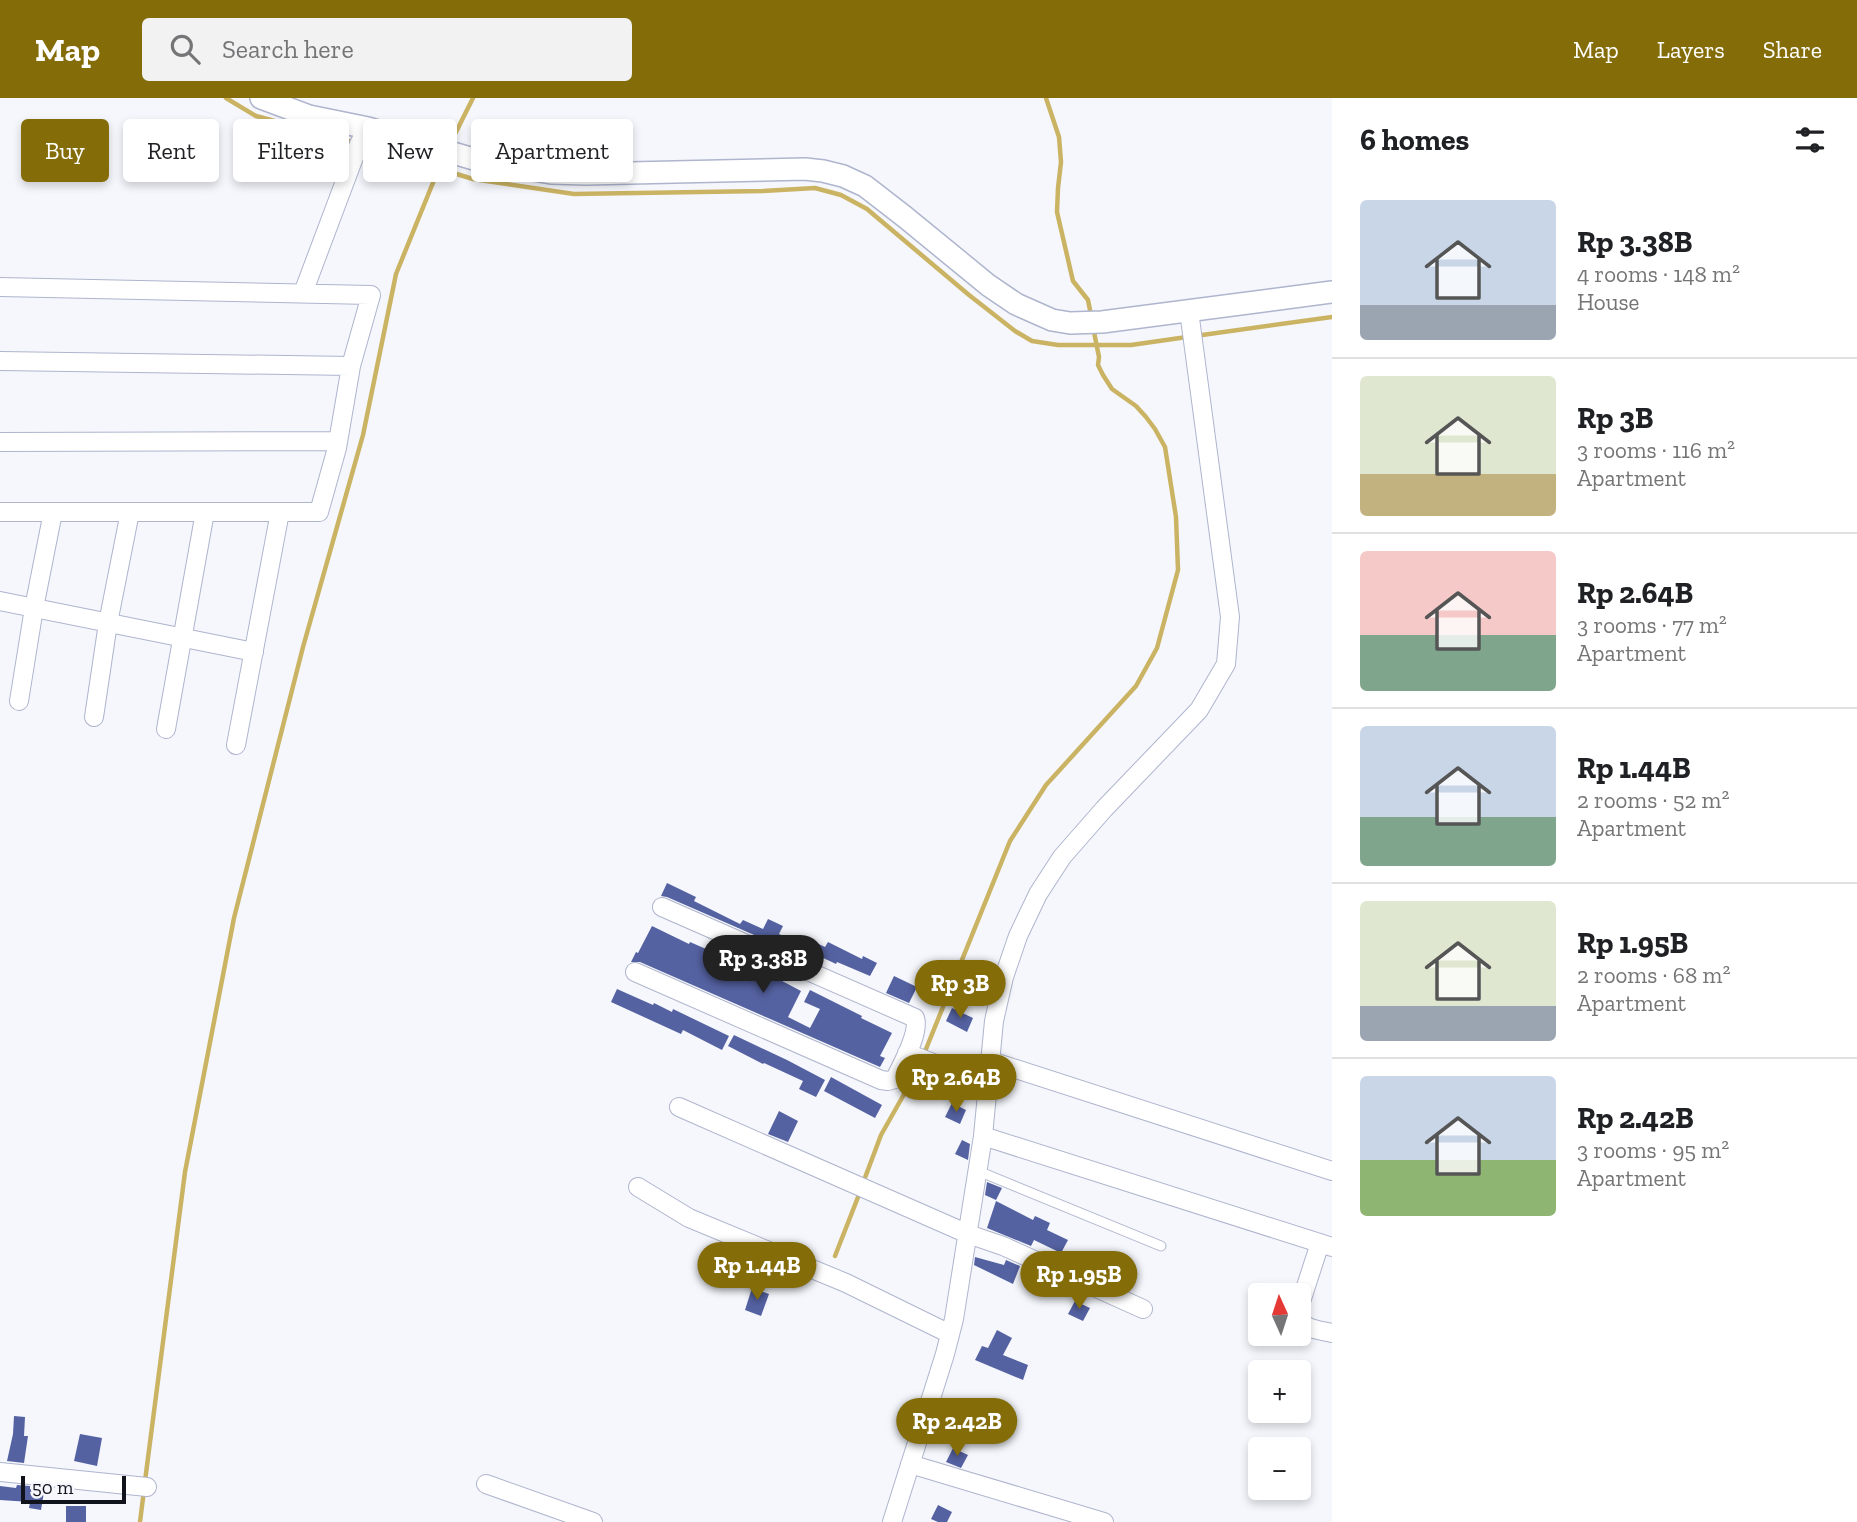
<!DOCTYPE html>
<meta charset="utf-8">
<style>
:root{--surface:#fff;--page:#f2f2f2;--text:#202124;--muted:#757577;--line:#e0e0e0;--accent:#846c09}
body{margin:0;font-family:"Zilla Slab",serif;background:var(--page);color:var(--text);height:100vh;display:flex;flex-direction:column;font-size:26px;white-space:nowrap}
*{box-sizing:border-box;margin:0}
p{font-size:23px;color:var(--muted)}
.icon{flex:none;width:38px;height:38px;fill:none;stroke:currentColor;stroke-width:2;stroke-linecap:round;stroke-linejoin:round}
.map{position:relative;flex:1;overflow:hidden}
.sheet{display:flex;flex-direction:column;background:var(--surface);width:525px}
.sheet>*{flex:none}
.top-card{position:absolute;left:21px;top:21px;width:665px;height:63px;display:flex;gap:14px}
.needle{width:46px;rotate:357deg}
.buttons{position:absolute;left:1248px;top:1185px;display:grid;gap:14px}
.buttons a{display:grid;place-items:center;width:63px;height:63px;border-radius:7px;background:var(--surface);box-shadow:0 4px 10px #0003;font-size:35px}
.scale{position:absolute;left:21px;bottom:18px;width:105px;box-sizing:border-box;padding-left:7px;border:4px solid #11131c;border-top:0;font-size:19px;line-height:24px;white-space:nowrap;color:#11131c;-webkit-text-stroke:5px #f5f7fc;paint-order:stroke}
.price{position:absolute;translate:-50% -60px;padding:0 16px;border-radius:24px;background:var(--accent);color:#fff;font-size:23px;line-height:46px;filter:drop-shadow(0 2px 4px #0008)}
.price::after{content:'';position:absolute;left:50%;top:42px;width:21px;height:16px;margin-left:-10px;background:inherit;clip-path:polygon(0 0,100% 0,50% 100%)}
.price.on{background:#222;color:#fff}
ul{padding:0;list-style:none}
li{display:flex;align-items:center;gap:21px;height:175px;padding:0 28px}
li+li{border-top:2px solid var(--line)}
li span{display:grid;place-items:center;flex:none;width:196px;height:140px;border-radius:7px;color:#555}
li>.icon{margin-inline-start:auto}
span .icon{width:84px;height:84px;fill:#fffc;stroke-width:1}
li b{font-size:30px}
h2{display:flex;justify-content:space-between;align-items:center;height:84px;padding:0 28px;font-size:30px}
.pill{padding:0 24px;border-radius:7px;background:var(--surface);box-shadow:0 4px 10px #0003;font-size:24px;line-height:63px}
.pill.on{background:var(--accent);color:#fff}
header{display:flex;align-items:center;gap:42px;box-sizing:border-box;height:98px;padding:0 35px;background:var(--accent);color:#fff}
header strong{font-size:33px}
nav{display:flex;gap:38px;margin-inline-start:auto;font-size:24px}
.search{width:490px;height:63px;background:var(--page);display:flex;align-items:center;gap:18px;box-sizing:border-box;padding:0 24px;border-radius:7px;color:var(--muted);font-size:26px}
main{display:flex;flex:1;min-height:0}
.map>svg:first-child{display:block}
</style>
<header>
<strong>Map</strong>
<div class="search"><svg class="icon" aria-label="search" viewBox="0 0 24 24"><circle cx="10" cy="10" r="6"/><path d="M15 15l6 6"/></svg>Search here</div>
<nav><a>Map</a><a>Layers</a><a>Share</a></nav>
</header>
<main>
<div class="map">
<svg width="1332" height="1424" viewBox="0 0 1332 1424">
<rect width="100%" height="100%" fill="#f5f7fc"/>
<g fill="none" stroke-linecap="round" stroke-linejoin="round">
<path stroke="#cbb364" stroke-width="4.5" d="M226,0l30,18 100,27
M1046,0l13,39 2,25 -3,26 -1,24 16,69 15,19 3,15
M450,46l23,-46
M364,48l109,33 101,15 189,-3 52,-3 26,7 26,14 102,86 46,36 17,10 26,4h73l56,-8
M1195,238l137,-19
M924,956l86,-213 36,-56 90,-99 21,-38 21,-78 -2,-53 -11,-70 -10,-18 -9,-12 -10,-11 -24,-17 -9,-14 -5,-10 1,-8 -6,-30
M863,1085l18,-48 35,-62 5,-11
M835,1158l25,-64
M145,1383l40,-309 49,-254 69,-271 60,-212 33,-161 47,-116
M140,1424l4,-32"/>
</g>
<path fill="#5562a2" d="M263,29l27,7 -6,20 -27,-11z
M154,45l25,1v17h-26z
M667,785l29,14 -2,4 46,23 3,-4 20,9 5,-10 15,7 -4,8 17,8 -5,9 -124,-54 -6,-1z
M652,828l37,18 1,-2 76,33 1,-2 34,18 -13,26 22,11 10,-19 -16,-7 6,-12 52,26 -1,2 31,15 -12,23 5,2 -5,9 -240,-105h-9l5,-10 2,1z
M808,841l17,8 3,-5 34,17 1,-3 14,7 -7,13 -33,-14 -1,2 -19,-9 -2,4 -14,-7z
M894,878l23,11 -8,16 -23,-10z
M617,891l36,16 1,-2 18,9 1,-3 56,27 -7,14 -39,-20 -2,4 -70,-32z
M952,910l21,10 -6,14 -21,-11z
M734,937l53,25 38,20 -9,17 -17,-8 4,-8 -39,-18 -1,1 -35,-18z
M831,979l51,28 -7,13 -51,-27z
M952,1005l14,7 -6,14 -15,-7z
M779,1013l19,10 -10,21 -20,-8z
M962,1042l8,4 -2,16 -13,-6z
M987,1084l15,6 -6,12 -11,-5z
M996,1103l37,19 2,-4 15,7 -3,7 21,10 -7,13 -27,-13 -3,6 -44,-18z
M975,1159l29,8 2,-5 14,6 -7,18 -39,-19z
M752,1190l17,6 -8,22 -16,-6z
M1075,1203l15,7 -7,13 -15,-7z
M997,1232l15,8 -9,17 25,10 -5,15 -48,-20 7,-14 6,2z
M14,1318l11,1 -1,19h4l-4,27 -17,-2 6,-27z
M80,1336l22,4 -5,28 -23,-5z
M953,1350l15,7 -7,13 -15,-6z
M17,1387l13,1v3l14,3 -3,18 -12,-2 1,-6 -30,-2v-14l16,2z
M938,1407l14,7 -5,10h-9l-7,-3z
M66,1408h20v16h-20z"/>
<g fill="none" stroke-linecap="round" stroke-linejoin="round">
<g stroke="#aeb5cd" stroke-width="11">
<path id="service" d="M978,1073l183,75"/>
</g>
<g stroke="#aeb5cd" stroke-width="20">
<path id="minor" d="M0,189l371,8 -20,71 -14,82 -18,64h-319
M303,195l56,-149 9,-16
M0,263l351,5
M0,344l338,-1
M0,503l254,51
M19,603l15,-93 19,-96
M94,619l14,-94 22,-111
M166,631l39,-217
M236,647l44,-233
M635,874l246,108 7,1 7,-2c7,-15 25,-46 20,-61l-253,-111
M907,955l81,31
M991,963l341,110
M679,1009l289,127 35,12 140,63
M983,1038l349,111
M638,1089l51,31 157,65 104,51
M1298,1213l22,-68
M1298,1220c7,12 22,12 34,15
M910,1366l194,58
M0,1374l147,15
M486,1386l107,38
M892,1424l53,-168 9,-35 29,-183 11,-115 10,-44 14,-41 20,-42 24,-37 42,-48 95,-99 27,-46 4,-47 -41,-306"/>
</g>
<g stroke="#aeb5cd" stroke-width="24">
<path id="tertiary" d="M261,0l48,18 59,12 109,32 74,13 35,1 219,-5 18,2 20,5 22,10 40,31 83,68 28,19 36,16 18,3 32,-1 230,-30"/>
</g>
<use href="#service" stroke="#fff" stroke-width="9"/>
<use href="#minor" stroke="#fff" stroke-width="18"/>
<use href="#tertiary" stroke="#fff" stroke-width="21"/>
</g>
</svg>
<div class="buttons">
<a><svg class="needle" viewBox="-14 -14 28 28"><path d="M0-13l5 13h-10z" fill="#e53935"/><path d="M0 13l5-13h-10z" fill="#757577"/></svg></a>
<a>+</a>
<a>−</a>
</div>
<div class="scale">50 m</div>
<b class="price on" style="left:763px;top:897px">Rp 3.38B</b>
<b class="price" style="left:960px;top:922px">Rp 3B</b>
<b class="price" style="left:956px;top:1016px">Rp 2.64B</b>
<b class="price" style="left:757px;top:1204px">Rp 1.44B</b>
<b class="price" style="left:1079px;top:1213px">Rp 1.95B</b>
<b class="price" style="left:957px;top:1360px">Rp 2.42B</b>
<div class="top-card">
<a class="pill on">Buy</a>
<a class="pill">Rent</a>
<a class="pill">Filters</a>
<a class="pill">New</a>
<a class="pill">Apartment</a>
</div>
</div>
<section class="sheet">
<h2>6 homes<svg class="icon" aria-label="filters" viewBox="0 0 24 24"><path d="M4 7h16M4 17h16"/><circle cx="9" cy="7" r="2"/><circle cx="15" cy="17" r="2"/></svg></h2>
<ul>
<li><span style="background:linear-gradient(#c9d6e8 75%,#9aa5b1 0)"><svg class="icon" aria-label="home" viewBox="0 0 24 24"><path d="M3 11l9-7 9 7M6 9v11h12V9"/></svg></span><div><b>Rp 3.38B</b><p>4 rooms · 148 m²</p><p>House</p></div></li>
<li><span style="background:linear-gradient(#dfe7d0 70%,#c2b280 0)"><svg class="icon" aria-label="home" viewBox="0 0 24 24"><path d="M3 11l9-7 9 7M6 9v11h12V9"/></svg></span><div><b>Rp 3B</b><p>3 rooms · 116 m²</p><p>Apartment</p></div></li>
<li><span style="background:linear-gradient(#f6c9c9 60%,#7fa58c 0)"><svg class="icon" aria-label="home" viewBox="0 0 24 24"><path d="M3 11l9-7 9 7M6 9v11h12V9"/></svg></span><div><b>Rp 2.64B</b><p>3 rooms · 77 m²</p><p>Apartment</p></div></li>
<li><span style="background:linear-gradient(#c9d6e8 65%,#7fa58c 0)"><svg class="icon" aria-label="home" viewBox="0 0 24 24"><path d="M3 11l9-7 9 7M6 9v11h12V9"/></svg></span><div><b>Rp 1.44B</b><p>2 rooms · 52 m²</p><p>Apartment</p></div></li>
<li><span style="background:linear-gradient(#dfe7d0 75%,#9aa5b1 0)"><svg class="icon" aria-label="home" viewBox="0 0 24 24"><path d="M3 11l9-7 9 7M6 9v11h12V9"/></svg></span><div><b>Rp 1.95B</b><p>2 rooms · 68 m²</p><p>Apartment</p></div></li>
<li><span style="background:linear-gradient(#c9d6e8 60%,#8fb573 0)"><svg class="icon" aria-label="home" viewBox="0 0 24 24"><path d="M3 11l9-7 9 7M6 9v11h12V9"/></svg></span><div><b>Rp 2.42B</b><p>3 rooms · 95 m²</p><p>Apartment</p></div></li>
</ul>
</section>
</main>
